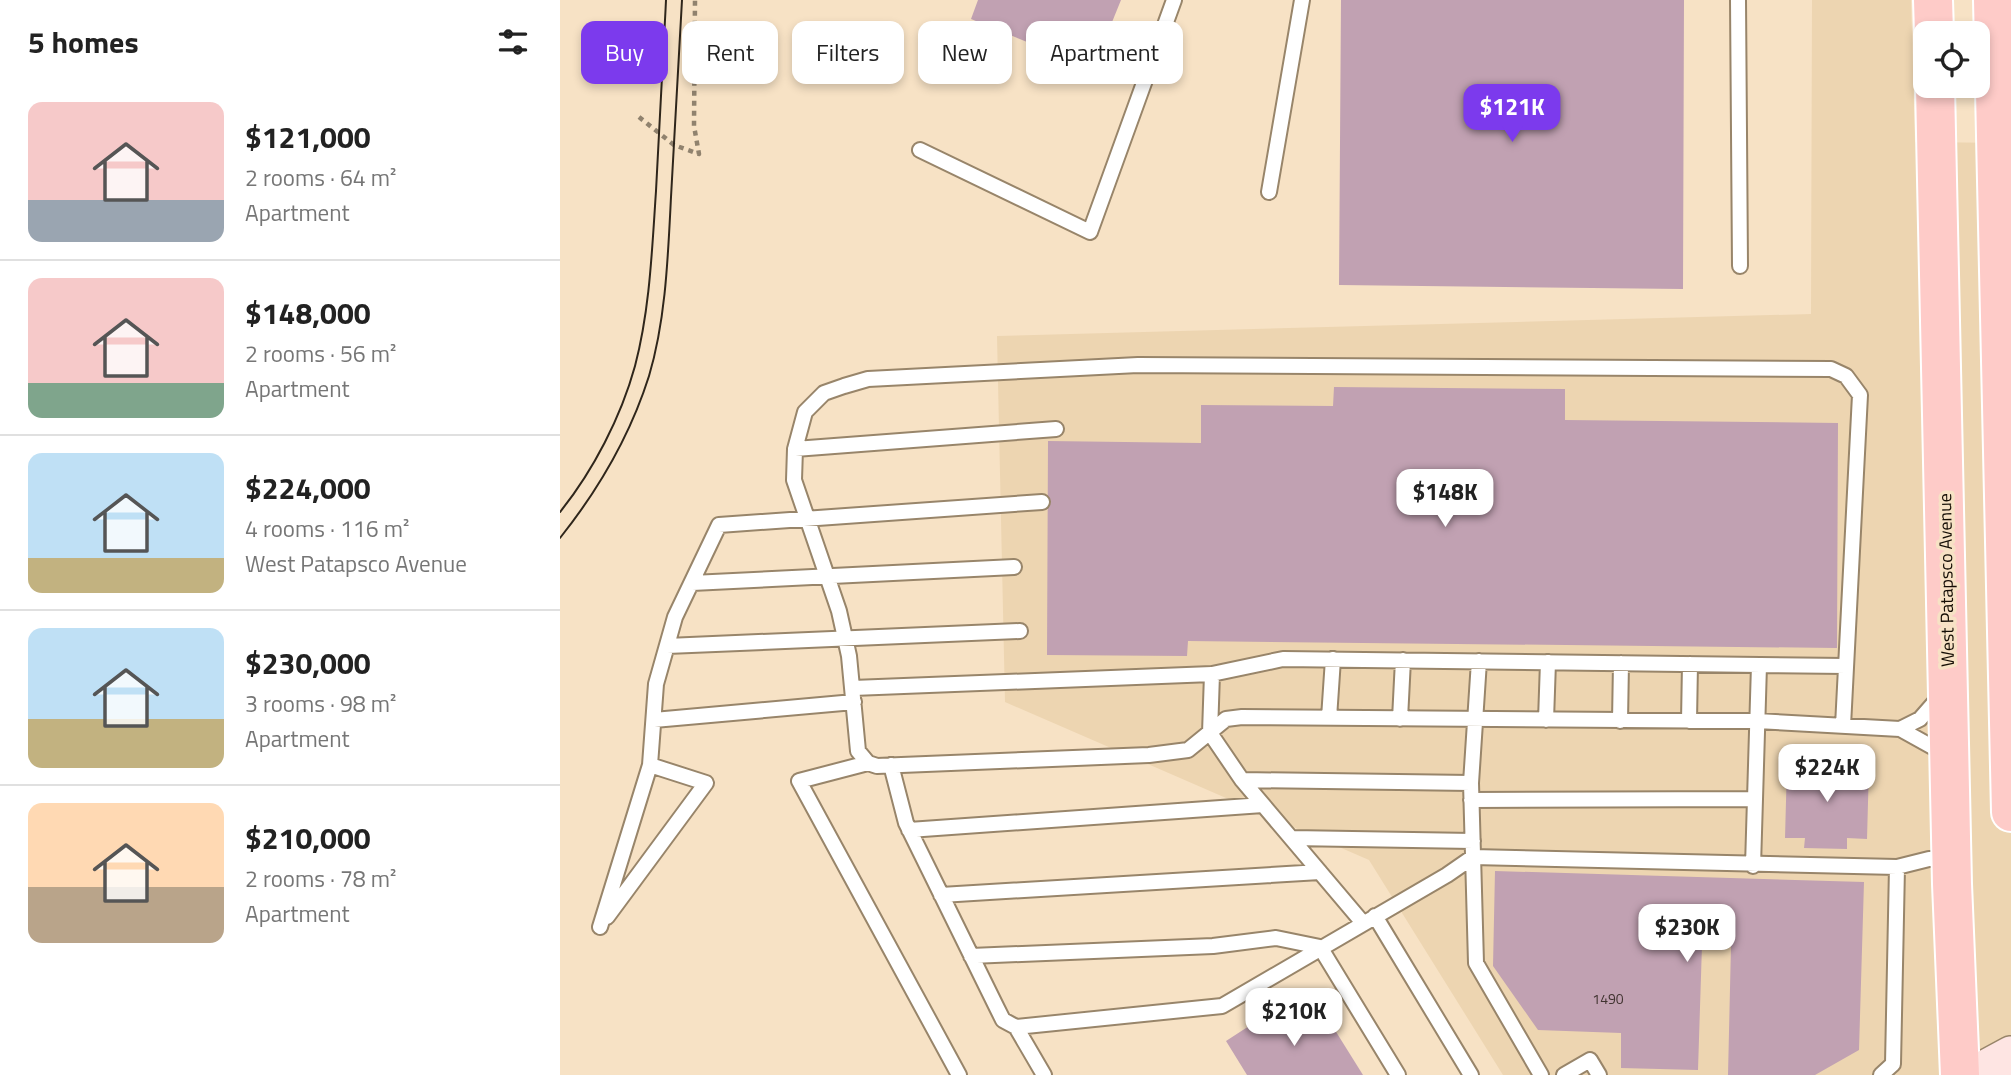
<!DOCTYPE html>
<meta charset="utf-8">
<style>
:root{--surface:#fff;--page:#f2f2f2;--text:#222;--muted:#767676;--line:#e0e0e0;--accent:#7c3aed}
body{margin:0;font-family:"Titillium Web",sans-serif;background:var(--page);color:var(--text);height:100vh;display:flex;flex-direction:column;font-size:26px;white-space:nowrap}
*{box-sizing:border-box;margin:0}
p{font-size:23px;color:var(--muted)}
.icon{flex:none;width:38px;height:38px;fill:none;stroke:currentColor;stroke-width:2;stroke-linecap:round;stroke-linejoin:round}
.map{position:relative;flex:1;overflow:hidden}
.drawer{display:flex;flex-direction:column;background:var(--surface);width:560px}
.drawer>*{flex:none}
.top-card{position:absolute;left:21px;top:21px;width:665px;height:63px;display:flex;gap:14px}
.buttons{position:absolute;left:1353px;top:21px;display:grid;gap:14px}
.buttons a{display:grid;place-items:center;width:77px;height:77px;border-radius:14px;background:var(--surface);box-shadow:0 4px 10px #0003;font-size:35px}
.price{position:absolute;translate:-50% -60px;padding:0 16px;border-radius:14px;background:#fff;color:#222;font-size:23px;line-height:46px;filter:drop-shadow(0 2px 4px #0008)}
.price::after{content:'';position:absolute;left:50%;top:42px;width:21px;height:16px;margin-left:-10px;background:inherit;clip-path:polygon(0 0,100% 0,50% 100%)}
.price.selected{background:var(--accent);color:#fff}
ul{padding:0;list-style:none}
li{display:flex;align-items:center;gap:21px;height:175px;padding:0 28px}
li+li{border-top:2px solid var(--line)}
li span{display:grid;place-items:center;flex:none;width:196px;height:140px;border-radius:14px;color:#555}
li>.icon{margin-inline-start:auto}
span .icon{width:84px;height:84px;fill:#fffc;stroke-width:1}
li b{font-size:30px}
h2{display:flex;justify-content:space-between;align-items:center;height:84px;padding:0 28px;font-size:30px}
.pill{padding:0 24px;border-radius:14px;background:var(--surface);box-shadow:0 4px 10px #0003;font-size:24px;line-height:63px}
.pill.selected{background:var(--accent);color:#fff}
main{display:flex;flex:1;min-height:0}
.map>svg:first-child{display:block}
</style>
<main>
<section class="drawer">
<h2>5 homes<svg class="icon" aria-label="filters" viewBox="0 0 24 24"><path d="M4 7h16M4 17h16"/><circle cx="9" cy="7" r="2"/><circle cx="15" cy="17" r="2"/></svg></h2>
<ul>
<li><span style="background:linear-gradient(#f6c9c9 70%,#9aa5b1 0)"><svg class="icon" aria-label="home" viewBox="0 0 24 24"><path d="M3 11l9-7 9 7M6 9v11h12V9"/></svg></span><div><b>$121,000</b><p>2 rooms · 64 m²</p><p>Apartment</p></div></li>
<li><span style="background:linear-gradient(#f6c9c9 75%,#7fa58c 0)"><svg class="icon" aria-label="home" viewBox="0 0 24 24"><path d="M3 11l9-7 9 7M6 9v11h12V9"/></svg></span><div><b>$148,000</b><p>2 rooms · 56 m²</p><p>Apartment</p></div></li>
<li><span style="background:linear-gradient(#bfe0f5 75%,#c2b280 0)"><svg class="icon" aria-label="home" viewBox="0 0 24 24"><path d="M3 11l9-7 9 7M6 9v11h12V9"/></svg></span><div><b>$224,000</b><p>4 rooms · 116 m²</p><p>West Patapsco Avenue</p></div></li>
<li><span style="background:linear-gradient(#bfe0f5 65%,#c2b280 0)"><svg class="icon" aria-label="home" viewBox="0 0 24 24"><path d="M3 11l9-7 9 7M6 9v11h12V9"/></svg></span><div><b>$230,000</b><p>3 rooms · 98 m²</p><p>Apartment</p></div></li>
<li><span style="background:linear-gradient(#ffd9b3 60%,#b9a48a 0)"><svg class="icon" aria-label="home" viewBox="0 0 24 24"><path d="M3 11l9-7 9 7M6 9v11h12V9"/></svg></span><div><b>$210,000</b><p>2 rooms · 78 m²</p><p>Apartment</p></div></li>
</ul>
</section>
<div class="map">
<svg width="1451" height="1075" viewBox="0 0 1451 1075">
<rect width="100%" height="100%" fill="#f7e2c5"/>
<path fill="#edd5b1" d="M1252,0h99l4,142 96,1v932h-508l-134,-215 -364,-158 -8,-366 814,-22z"/>
<path fill="#c1a1b2" d="M418,0h143l-28,69 -122,-50z
M781,0h343l-1,289 -344,-4z
M774,387l231,2v31l273,3 -1,225 -649,-7 -1,15 -140,-1 1,-214 153,2v-38l132,1z
M1227,764l82,2 -2,73 -20,-1v11l-43,-1 1,-10h-20z
M935,871l369,11 -5,168 -44,25h-87l3,-129 -29,-1 -4,125 -77,-2v-35l-83,-3 -45,-64z
M758,1003l45,72h-116l-21,-34 37,-24 9,15z"/>
<g fill="none" stroke-linecap="round" stroke-linejoin="round">
<g stroke="#98856a" stroke-width="18">
<path id="lane" d="M1178,0l2,266
M360,150l170,82 84,-232
M709,192l33,-192
M235,449l261,-20
M132,583l322,-16
M107,646l353,-15
M919,661l-8,122 5,180 65,112
M652,674l-2,59 32,47 121,143
M293,688l359,-14 71,-15 563,7
M769,718l4,-59
M840,719l3,-59
M94,720l200,-18
M986,720l2,-58
M1060,721l1,-58
M1129,721l1,-57
M1283,726l17,-331 -14,-19 -15,-7 -693,-4 -270,14 -24,7 -20,7 -19,19 -10,37 -1,31 45,131 10,45 9,95 10,12 9,3 272,-11 39,-5 38,-31 16,-2 515,4 143,8 45,25
M1340,729l20,-10 21,-24
M308,763l-69,18 160,294
M331,765l15,58 91,185 6,12 13,7 206,-21 225,-131 26,-18 424,10 32,-8h22
M682,780l229,3
M911,800l284,-1
M349,830l354,-25
M732,838l181,3
M1193,866l6,-201
M381,895l379,-23
M815,916l96,159
M47,917l99,-134 -56,-18
M40,927l50,-162 6,-81 19,-67 44,-92 323,-23
M411,956l242,-10 63,-8 44,9 78,128
M456,1027l28,48
M1004,1075l26,-15 9,15
M1321,1075l12,-11 4,-197"/>
</g>
<g stroke="#98856a" stroke-width="40">
<path id="secondary" d="M1414,1075l37,-20"/>
</g>
<g stroke="#fff" stroke-width="42">
<path id="primary" d="M1373,0l1,33
M1433,0l18,812
M1375,86l17,798 8,191"/>
</g>
<path stroke="#90826e" stroke-width="4.5" stroke-dasharray="5 5" stroke-linecap="butt" d="M79,117l35,28 25,9 -5,-28 1,-126"/>
<use href="#lane" stroke="#fff" stroke-width="14"/>
<use href="#secondary" stroke="#fee5e3" stroke-width="37"/>
<use href="#primary" stroke="#fecbc8" stroke-width="38"/>
<path stroke="#2f261b" stroke-width="2" d="M0,512c33,-41 61,-95 75,-146 15,-57 17,-117 21,-175 3,-63 7,-127 10,-191
M0,538c39,-49 70,-102 89,-162 17,-57 19,-121 22,-179 4,-66 7,-131 11,-197"/>
</g>
<g text-anchor="middle" dominant-baseline="central" stroke-width="7" stroke-linejoin="round" paint-order="stroke">
<g font-size="14" fill="#403330">
<text x="1048" y="998">1490</text>
</g>
<g font-size="18" fill="#150e05" stroke="#f7e2c5">
<text transform="translate(1386 580) rotate(-91)">West Patapsco Avenue</text>
</g>
</g>
</svg>
<div class="buttons">
<a><svg class="icon" aria-label="locate" viewBox="0 0 24 24"><circle cx="12" cy="12" r="6"/><path d="M12 2v4M12 18v4M2 12h4M18 12h4"/></svg></a>
</div>
<b class="price selected" style="left:952px;top:144px">$121K</b>
<b class="price" style="left:885px;top:529px">$148K</b>
<b class="price" style="left:1267px;top:804px">$224K</b>
<b class="price" style="left:1127px;top:964px">$230K</b>
<b class="price" style="left:734px;top:1048px">$210K</b>
<div class="top-card">
<a class="pill selected">Buy</a>
<a class="pill">Rent</a>
<a class="pill">Filters</a>
<a class="pill">New</a>
<a class="pill">Apartment</a>
</div>
</div>
</main>
